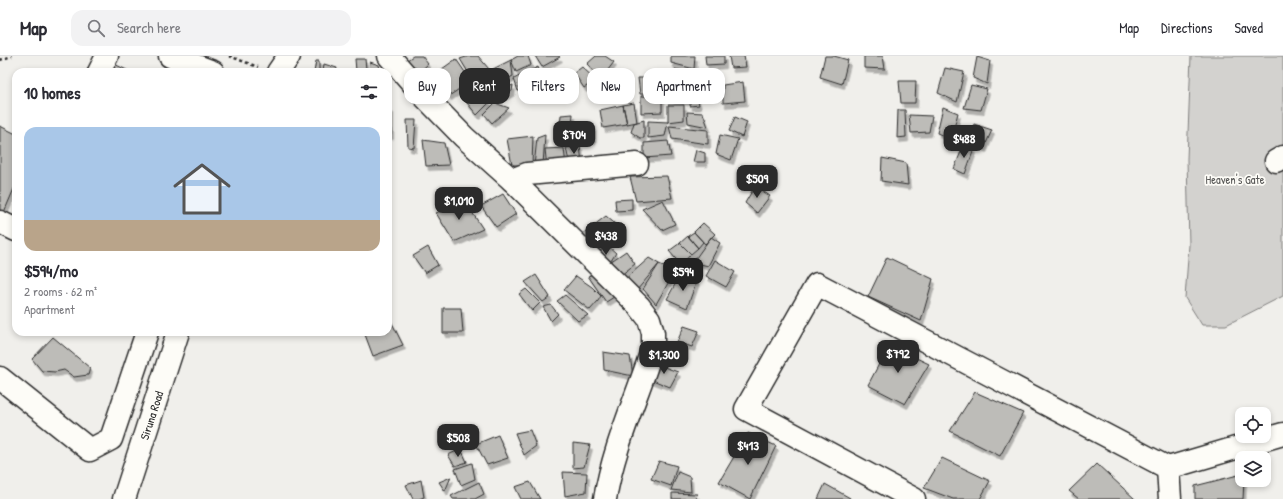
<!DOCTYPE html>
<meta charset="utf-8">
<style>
:root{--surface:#fff;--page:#f2f2f3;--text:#2b2b33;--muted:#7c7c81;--line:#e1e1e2;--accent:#2b2b2b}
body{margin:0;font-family:"Patrick Hand",sans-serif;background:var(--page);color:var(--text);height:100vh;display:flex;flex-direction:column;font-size:15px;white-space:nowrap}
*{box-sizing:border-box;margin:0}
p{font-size:13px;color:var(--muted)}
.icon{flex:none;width:22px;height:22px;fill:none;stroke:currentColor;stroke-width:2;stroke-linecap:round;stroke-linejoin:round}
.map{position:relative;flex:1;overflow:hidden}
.drawer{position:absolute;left:12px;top:12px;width:380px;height:268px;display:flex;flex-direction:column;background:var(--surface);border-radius:12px;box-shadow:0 2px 6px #0003}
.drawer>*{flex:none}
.guide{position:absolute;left:404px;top:12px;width:380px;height:36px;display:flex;gap:8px}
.buttons{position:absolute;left:1235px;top:351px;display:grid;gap:8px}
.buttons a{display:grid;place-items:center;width:36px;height:36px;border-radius:8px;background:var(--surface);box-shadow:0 2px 6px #0003;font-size:20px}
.price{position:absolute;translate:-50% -34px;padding:0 9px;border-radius:8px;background:var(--accent);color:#fff;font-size:13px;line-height:26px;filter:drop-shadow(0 1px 2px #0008)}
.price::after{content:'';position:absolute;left:50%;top:24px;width:12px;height:9px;margin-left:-6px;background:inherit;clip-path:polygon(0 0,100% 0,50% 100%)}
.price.active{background:#222;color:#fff}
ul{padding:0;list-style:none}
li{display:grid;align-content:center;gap:8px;height:212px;padding:0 12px}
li+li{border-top:1px solid var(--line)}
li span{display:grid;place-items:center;height:124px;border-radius:12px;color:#555}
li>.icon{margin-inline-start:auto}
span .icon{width:72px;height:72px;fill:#fffc;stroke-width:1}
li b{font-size:17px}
h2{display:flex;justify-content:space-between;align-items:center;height:48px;padding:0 12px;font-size:17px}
.chip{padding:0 14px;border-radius:12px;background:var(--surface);box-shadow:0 2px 6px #0003;font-size:14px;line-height:36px}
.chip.active{background:var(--accent);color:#fff}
header{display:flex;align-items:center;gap:24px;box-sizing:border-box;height:56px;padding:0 20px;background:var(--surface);border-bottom:1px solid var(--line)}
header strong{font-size:19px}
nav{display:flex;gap:22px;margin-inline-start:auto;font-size:14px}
.search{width:280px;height:36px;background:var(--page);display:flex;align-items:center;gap:10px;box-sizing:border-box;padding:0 14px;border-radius:12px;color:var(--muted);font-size:15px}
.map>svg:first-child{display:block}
</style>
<header>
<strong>Map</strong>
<div class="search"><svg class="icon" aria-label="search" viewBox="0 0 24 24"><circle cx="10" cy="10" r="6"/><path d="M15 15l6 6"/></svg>Search here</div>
<nav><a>Map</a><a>Directions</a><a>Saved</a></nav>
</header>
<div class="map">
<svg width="1283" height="443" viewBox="0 0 1283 443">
<defs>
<filter id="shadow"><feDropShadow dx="2.5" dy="4.5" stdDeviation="0" flood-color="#0004"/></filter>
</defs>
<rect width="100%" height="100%" fill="#f0efeb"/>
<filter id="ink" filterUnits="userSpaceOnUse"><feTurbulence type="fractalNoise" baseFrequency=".025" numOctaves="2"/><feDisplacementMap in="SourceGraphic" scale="8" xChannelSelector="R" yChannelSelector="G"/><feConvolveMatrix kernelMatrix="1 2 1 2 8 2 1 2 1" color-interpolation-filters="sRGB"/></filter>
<g filter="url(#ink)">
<path fill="#d3d2cf" stroke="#7f7e7d" d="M1191,0h92v240l-57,29h-24l-17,-27 4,-53 -2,-86z"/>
<path fill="#bdbcb8" stroke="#2b2b2b" filter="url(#shadow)" d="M413,0h9l6,8 -13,12 -11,-14z
M469,0h9l11,13 -16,11 -13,-21z
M518,0h10l3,9 -15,7 -5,-12z
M535,0h24l1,1 -18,10z
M596,0h9l9,6 -13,17 -14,-15z
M671,0h24l-1,13 -23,-6z
M705,0h19v8l-18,1z
M729,0h15l2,11 -15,1z
M825,0h9l14,4 -6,24 -22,-7z
M864,0h19l2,13 -21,-1z
M977,1l13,4 -3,23 -14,-6z
M355,3h10l1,10 -10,2z
M456,3l15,22 -22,15 -14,-22z
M511,4l2,16 -11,6 -9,-13z
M316,5h3v11h-5z
M110,6l21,10h-26z
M370,6l9,3 2,7h-12z
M324,8l13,4 -1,4h-13z
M538,11l7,17 -15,4 -7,-14z
M582,11l14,13 -12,8 -10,-15z
M945,12l19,4 -7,30 -19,-9z
M675,13l9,2 -1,9 -10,-1z
M684,15l9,1 -1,8h-9z
M493,18l9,8 -15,11 -9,-9z
M523,18l7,14 -12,3 -4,-12z
M638,22h23v16h-21z
M674,25l15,2 2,9 -19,-4z
M899,25h17l-1,22h-14z
M694,26l24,1 -2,10 -21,-3z
M743,26l2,19 -22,2v-18z
M513,29l-1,6 -13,8 -3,-7z
M971,29l16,4 -6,21 -17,-2z
M672,32l15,3 -1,10 -15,-2z
M479,35l11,11 -13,13 -10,-12z
M696,37l3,12 -9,1v-12z
M641,40l21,1v15l-21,1z
M495,47l14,5 -17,15 -8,-9z
M634,47l3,19 -10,2 -4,-19z
M623,49l4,19 -24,4 -3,-18z
M668,49h16v15l-16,2z
M943,51l15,6 -7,26 -14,-6z
M388,52l3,1v26h-3z
M898,54h7l1,27 -9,1z
M687,56l16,1 5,14 -20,-4z
M573,58l-1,12 -12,-1 1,-10z
M909,59l23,1 -3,16 -18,1z
M735,61l12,5 -5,15 -13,-6z
M407,64h9l-2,28 -6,-1z
M644,64v18h-4l-9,-6 3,-9z
M648,65l20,1 -3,14 -17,2z
M593,67v17l-9,-1 -5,-15z
M974,68l18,6 -8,18 -15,-8z
M0,70l16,8v50l-14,33 -2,-1z
M669,70l39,4v14l-36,-5z
M576,73l6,11 -17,4 -3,-10z
M545,79l-2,30 -9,1 3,-28z
M720,79l18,4 -7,21 -15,-6z
M533,80l-1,29h-20l-5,-26z
M423,84l21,3 5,22 -23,1z
M668,85l3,15 -27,2v-15z
M964,88l10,5 -9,25 -11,-5z
M580,89l2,19 -12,2 -4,-18z
M564,92l2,18 -19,2 -2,-19z
M696,94l9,3v9h-12z
M882,102l24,5 2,22 -27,-4z
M667,120l5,22 -36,3 -6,-24z
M755,130l15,10 -13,17 -12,-10z
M503,138l13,20 -20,13 -15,-21z
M632,143v11l-16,1 -1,-11z
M464,144l19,29 -29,13 -18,-29z
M663,144l12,24 -13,6 -20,-21z
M606,160l15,13 -18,20 -22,-14z
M703,167l12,11 -10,10 -11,-12z
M694,176l9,10 -5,6 -10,-12z
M688,180l10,12 -7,6 -11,-11z
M711,181l9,6 -12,23 -15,-4z
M680,187l11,11 -10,11 -12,-14z
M607,189l9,8 -9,14 -13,-10z
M428,191l10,18 -13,8 -12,-17z
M626,195l9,13 -14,11 -11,-13z
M887,201l46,22 -12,42 -53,-24z
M649,202l10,6 -22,26 -14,-9z
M715,204l20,12 -9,15 -20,-11z
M659,208l16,7 -19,33 -13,-15z
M593,218l21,23 -8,5 -18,-26z
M536,219l14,22 -7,5 -18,-20z
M576,220l16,11 9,9 -3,5 -8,9 -26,-20z
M679,221l18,3 -10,28 -20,-9z
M526,233l14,14 -8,8 -13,-17z
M565,239l23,20 -10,6 -21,-20z
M551,249l7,9 -7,7 -8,-14z
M443,252h18l2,25h-20z
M391,265l12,24 -30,11 -9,-24h24v-10z
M684,270l15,5 -7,16 -15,-5z
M53,281l37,31 -2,7 -14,2 -10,-7 -9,2 -13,-1 -10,-12z
M889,289l40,19 -24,40 -37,-19z
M603,296l27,4 3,20 -29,-6z
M656,308l22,8 -8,15 -20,-8z
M975,336l48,21 -23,43 -50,-25z
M530,374l6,16 -12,9 -9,-22z
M748,377l28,13 -26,53 -31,-17z
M498,379l10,23 -21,7 -11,-21z
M573,387l17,2 -6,22 -11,1z
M461,393l6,13 -12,4 -7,-11z
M942,402l48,23 -10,18h-27l-29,-11z
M659,405l18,5 -6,20 -20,-7z
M472,407l3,16 -14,6 -6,-16z
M1097,408l38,35h-56l-10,-8z
M563,416l24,1 -1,19 -21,4z
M678,416l12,5 1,15 -20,-2z
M1242,418v6h2l-1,19h-48v-13z
M451,421l-6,14 -6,-9z
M421,424l3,17 -5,2h-6l-7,-14z
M479,426l5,12 -9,5h-22l-2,-3z
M530,426l10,17h-19l-6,-12z
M825,428l25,14v1h-32z
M672,437l25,1 -1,5h-24z"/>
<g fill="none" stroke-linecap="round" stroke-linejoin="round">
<g stroke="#2b2b2b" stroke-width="25">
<g id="minor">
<path d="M170,0l43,16"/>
<path d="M389,0l35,40 40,41 48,43 127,126 10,13 4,14v14c-16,51 -39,98 -48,152"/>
<path d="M99,16l8,-16"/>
<path d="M278,16l11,-16"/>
<path d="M1276,105l7,-4"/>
<path d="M512,124l15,-6 110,-10"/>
<path d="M0,166l16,8"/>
<path d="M0,322l90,72 21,-11 36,-107"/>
<path d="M1168,412l115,-34"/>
<path id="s1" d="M124,443l54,-167"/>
<path d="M914,443l-168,-90 71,-125 351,184 2,31"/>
</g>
</g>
<path stroke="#2b2b2b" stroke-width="2.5" stroke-dasharray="3 3" stroke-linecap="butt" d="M229,0l29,11
M0,4l12,-4"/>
<use href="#minor" stroke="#fdfcf7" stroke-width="22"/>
</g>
</g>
<g text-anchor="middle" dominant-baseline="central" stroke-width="3.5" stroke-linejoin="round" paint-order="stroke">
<g font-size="12" fill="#555554" stroke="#fdfcf7">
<text x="1235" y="123">Heaven's Gate</text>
</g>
<g font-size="12" fill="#2b2b2b" stroke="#fdfcf7">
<text stroke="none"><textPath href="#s1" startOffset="88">Siruna Road</textPath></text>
</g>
</g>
</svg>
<div class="buttons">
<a><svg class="icon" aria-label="locate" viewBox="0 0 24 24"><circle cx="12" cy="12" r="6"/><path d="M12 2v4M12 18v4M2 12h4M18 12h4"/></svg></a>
<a><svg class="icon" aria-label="layers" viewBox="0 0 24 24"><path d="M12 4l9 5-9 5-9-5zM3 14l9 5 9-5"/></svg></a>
</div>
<b class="price" style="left:574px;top:99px">$704</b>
<b class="price" style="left:964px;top:103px">$488</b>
<b class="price" style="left:757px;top:143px">$509</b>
<b class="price" style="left:459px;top:165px">$1,010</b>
<b class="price" style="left:606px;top:200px">$438</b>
<b class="price active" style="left:683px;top:236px">$594</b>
<b class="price" style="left:898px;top:318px">$792</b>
<b class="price" style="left:664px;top:319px">$1,300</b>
<b class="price" style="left:458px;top:402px">$508</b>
<b class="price" style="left:748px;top:410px">$413</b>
<div class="guide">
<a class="chip">Buy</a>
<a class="chip active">Rent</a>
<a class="chip">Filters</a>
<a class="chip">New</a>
<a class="chip">Apartment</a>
</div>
<section class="drawer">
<h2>10 homes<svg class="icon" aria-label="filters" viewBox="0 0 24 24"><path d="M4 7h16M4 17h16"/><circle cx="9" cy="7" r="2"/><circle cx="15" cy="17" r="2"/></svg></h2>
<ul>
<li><span style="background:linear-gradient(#a9c7e8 75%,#b9a48a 0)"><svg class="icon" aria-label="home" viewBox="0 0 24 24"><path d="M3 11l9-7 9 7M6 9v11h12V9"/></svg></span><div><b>$594/mo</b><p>2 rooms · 62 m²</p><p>Apartment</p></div></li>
</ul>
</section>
</div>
